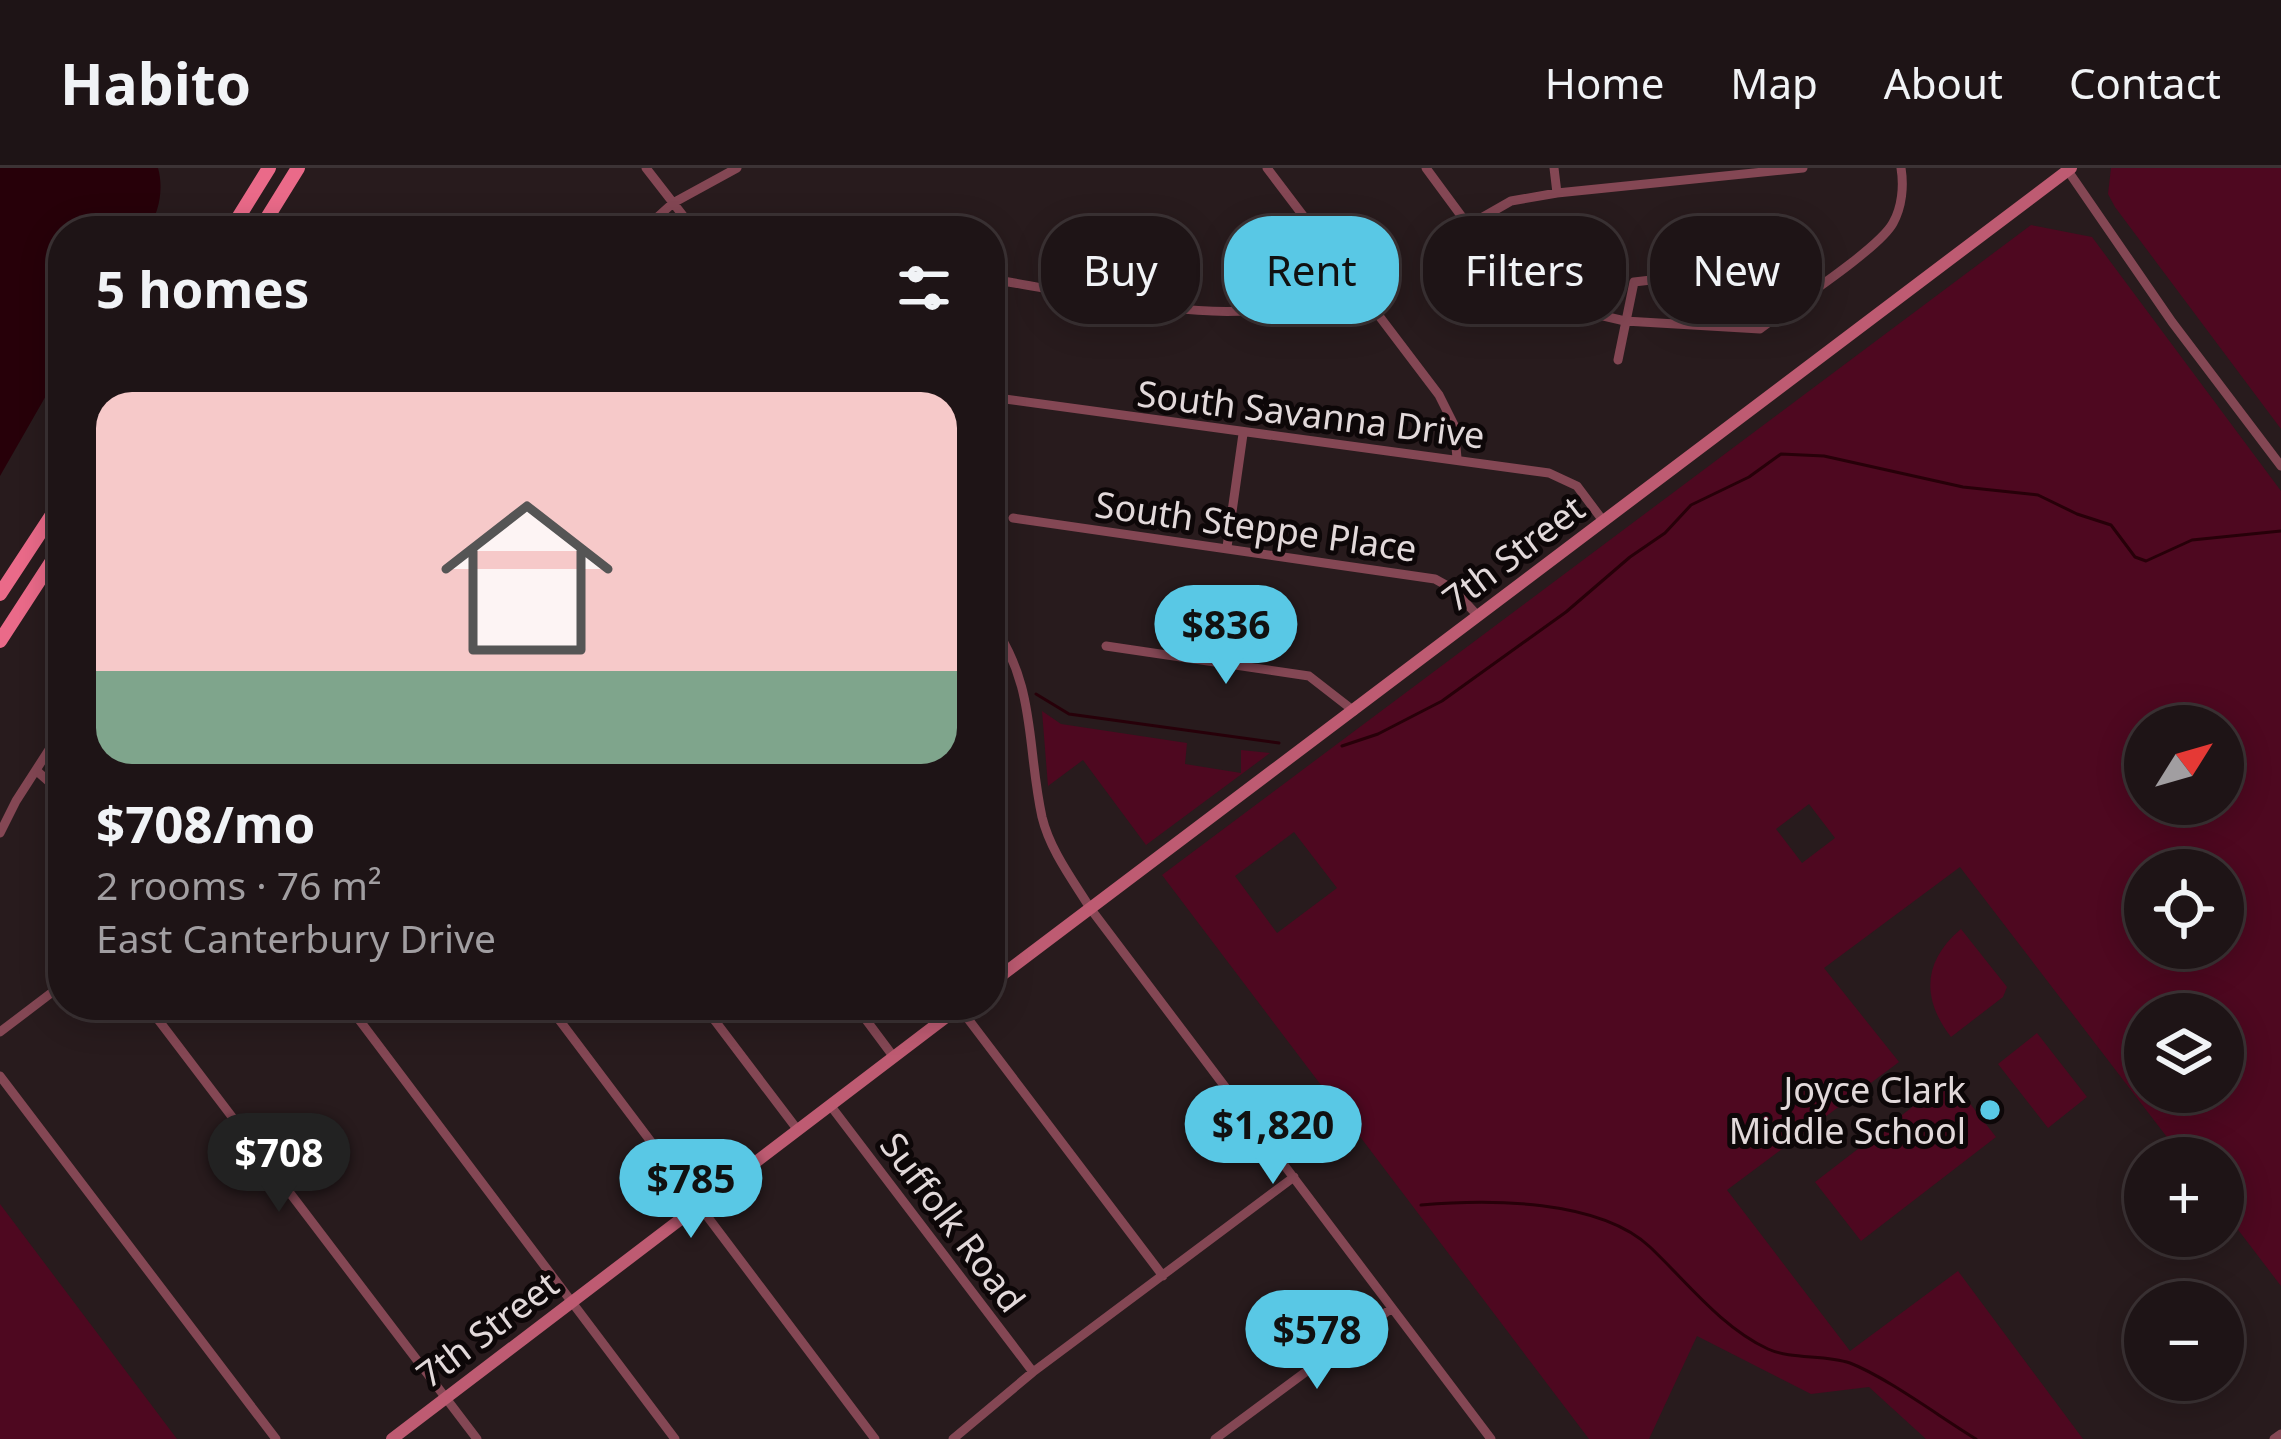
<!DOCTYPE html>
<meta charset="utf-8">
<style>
:root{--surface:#1e1416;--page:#2b2123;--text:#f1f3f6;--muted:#a19ea1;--line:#3c3335;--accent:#59c8e5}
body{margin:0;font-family:"Noto Sans",sans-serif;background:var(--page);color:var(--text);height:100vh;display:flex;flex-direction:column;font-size:45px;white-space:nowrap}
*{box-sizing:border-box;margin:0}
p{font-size:39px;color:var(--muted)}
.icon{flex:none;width:66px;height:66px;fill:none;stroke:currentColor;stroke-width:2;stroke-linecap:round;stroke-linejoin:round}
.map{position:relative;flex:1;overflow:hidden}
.panel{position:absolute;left:48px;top:48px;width:957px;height:804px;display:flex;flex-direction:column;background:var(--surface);border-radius:48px;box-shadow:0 6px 30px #0003,0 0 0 3px var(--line)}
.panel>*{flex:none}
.hud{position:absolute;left:1041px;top:48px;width:1059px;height:108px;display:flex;gap:24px}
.needle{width:78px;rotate:53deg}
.controls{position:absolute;left:2124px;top:537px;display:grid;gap:24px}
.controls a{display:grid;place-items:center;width:120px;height:120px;border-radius:50%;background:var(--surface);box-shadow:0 6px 30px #0003,0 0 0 3px var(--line);font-size:60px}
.price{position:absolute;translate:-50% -102px;padding:0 27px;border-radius:42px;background:var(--accent);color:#111;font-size:39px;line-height:78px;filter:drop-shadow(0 3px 6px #0008)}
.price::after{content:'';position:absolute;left:50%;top:72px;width:36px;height:27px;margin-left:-18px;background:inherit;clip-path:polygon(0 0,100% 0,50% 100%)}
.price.active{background:#222;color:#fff}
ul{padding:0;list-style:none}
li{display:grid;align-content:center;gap:24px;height:636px;padding:0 48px}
li span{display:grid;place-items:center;height:372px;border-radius:36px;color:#555}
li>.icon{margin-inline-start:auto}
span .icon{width:216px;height:216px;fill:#fffc;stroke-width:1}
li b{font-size:51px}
h2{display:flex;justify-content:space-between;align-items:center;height:144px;padding:0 48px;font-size:51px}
.tag{padding:0 42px;border-radius:48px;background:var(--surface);box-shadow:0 6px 30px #0003,0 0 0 3px var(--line);font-size:42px;line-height:108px}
.tag.active{background:var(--accent);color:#111}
header{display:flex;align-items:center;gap:72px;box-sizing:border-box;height:168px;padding:0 60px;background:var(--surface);border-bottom:3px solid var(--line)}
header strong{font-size:57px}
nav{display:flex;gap:66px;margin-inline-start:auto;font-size:42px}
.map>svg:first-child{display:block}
</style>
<header>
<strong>Habito</strong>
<nav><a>Home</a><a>Map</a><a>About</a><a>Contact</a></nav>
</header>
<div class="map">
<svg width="2281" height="1271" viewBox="0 0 2281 1271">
<rect width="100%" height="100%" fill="#281b1d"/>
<path fill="#4e0820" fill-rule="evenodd" d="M2111,0h170v261l-166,-222 -7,-13z
M2031,57l61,12 189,254v795l-58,-76v-52h-40l-223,-291 -136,101 75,94 -172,128 123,161 108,-80 125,168h-157l-57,-52 -58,7 -114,-58 -48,103h-60l-427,-564zM2145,558h78v78h-78zM1809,636l26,34 -33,25 -26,-34zM1294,664l43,56 -60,45 -42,-57zM2145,702h78v78h-78zM2145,846h78v78h-78z
M1042,543l19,13 126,19 -2,21 56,9v-23l29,3 -124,92 -63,-85 -35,26z
M1961,761l46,58 -4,10 -52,40c-30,-39 -28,-76 10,-108z
M2037,865l50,64 -39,31 -50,-64z
M1950,910l46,59 -135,104 -46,-59z
M0,1036l177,235h-177z"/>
<path fill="#270009" d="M0,0h158c6,21 1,45 -11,63h-84v135l-63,110z"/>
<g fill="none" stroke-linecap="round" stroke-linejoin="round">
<path stroke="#270009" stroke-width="3" d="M56,424l7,-1
M990,502l10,4
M1036,526l33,20 210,29
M1342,578l36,-12 64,-33 124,-89 64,-55 35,-24 26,-28 58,-28 32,-23 43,2 139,31 75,8 39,19 34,11 24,32 11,4 46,-21 89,-9
M1421,1037c68,-6 178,-6 229,42 37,35 71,80 118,102 24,11 56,5 82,14 36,14 90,54 126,76"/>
<path stroke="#844754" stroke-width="9" d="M646,0l49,63
M1267,0l172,227 15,30 3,33
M1426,0l95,129 104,24 135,8c29,-22 119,-80 133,-106 9,-16 11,-37 8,-55
M1554,0l3,25
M2066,0l106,154 109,144
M1469,57l42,-24 46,-8 246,-25
M642,63l31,-28 64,-35
M990,111c73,11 210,43 278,29 28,-6 50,-25 72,-42
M990,131l3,-19
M1177,139l5,-34
M1618,192l16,-78 165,-19 22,19
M990,229l559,76 28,13 27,36
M1013,350l422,61 18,10 25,27
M1227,379l16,-113
M990,452c47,66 36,123 52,197 8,33 30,62 48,91l401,531
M1106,478l203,30 45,35
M38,604l25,22
M0,665l16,-32 47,-73
M147,837l330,434
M348,837l327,434
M548,837l327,434
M703,837l94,124
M855,837l38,51
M959,839l204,269
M0,864l63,-48
M0,908l276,363
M830,937l203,267
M953,1271l80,-67 261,-195
M1215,1271l177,-131
M2274,1271l7,-5"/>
<path stroke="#be5b72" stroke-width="12" d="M990,816l1081,-816
M392,1271l570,-434"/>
<path stroke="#ea6a89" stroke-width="14" d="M230,63l39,-63
M259,63l39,-63
M0,426l63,-96
M0,473l63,-97"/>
</g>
<circle fill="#59c8e5" stroke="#0d0708" stroke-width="4.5" cx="1990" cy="942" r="12"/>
<g text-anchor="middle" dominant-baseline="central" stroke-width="10" stroke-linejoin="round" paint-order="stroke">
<g font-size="36" fill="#e2d9da" stroke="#0d0708">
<text transform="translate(1311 246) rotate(7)">South Savanna Drive</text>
<text transform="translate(1256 358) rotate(8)">South Steppe Place</text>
<text transform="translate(1513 385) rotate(-37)">7th Street</text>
<text transform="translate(953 1054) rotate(53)">Suffolk Road</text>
<text transform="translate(487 1161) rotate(-37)">7th Street</text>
</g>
<g font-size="36" fill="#e2d9da" stroke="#0d0708" text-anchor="end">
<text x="1966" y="921">Joyce Clark<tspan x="1966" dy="41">Middle School</tspan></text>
</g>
</g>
</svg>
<div class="controls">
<a><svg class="needle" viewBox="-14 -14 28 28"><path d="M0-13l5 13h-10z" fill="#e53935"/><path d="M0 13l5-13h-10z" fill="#a19ea1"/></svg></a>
<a><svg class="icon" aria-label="locate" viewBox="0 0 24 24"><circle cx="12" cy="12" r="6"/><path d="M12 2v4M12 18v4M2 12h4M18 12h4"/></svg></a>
<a><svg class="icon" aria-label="layers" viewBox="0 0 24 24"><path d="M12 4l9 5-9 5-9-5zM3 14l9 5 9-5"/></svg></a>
<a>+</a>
<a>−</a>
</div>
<b class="price" style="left:1226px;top:519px">$836</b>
<b class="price" style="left:1273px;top:1019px">$1,820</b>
<b class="price active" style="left:279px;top:1047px">$708</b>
<b class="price" style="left:691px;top:1073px">$785</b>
<b class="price" style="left:1317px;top:1224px">$578</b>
<div class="hud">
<a class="tag">Buy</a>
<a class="tag active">Rent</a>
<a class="tag">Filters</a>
<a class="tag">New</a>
</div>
<section class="panel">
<h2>5 homes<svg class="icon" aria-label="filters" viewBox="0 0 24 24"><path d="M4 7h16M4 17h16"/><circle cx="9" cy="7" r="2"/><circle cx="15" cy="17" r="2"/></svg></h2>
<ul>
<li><span style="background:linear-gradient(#f6c9c9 75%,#7fa58c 0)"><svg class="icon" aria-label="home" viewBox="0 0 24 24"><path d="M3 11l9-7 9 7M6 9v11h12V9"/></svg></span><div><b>$708/mo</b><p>2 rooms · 76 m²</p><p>East Canterbury Drive</p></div></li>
</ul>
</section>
</div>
